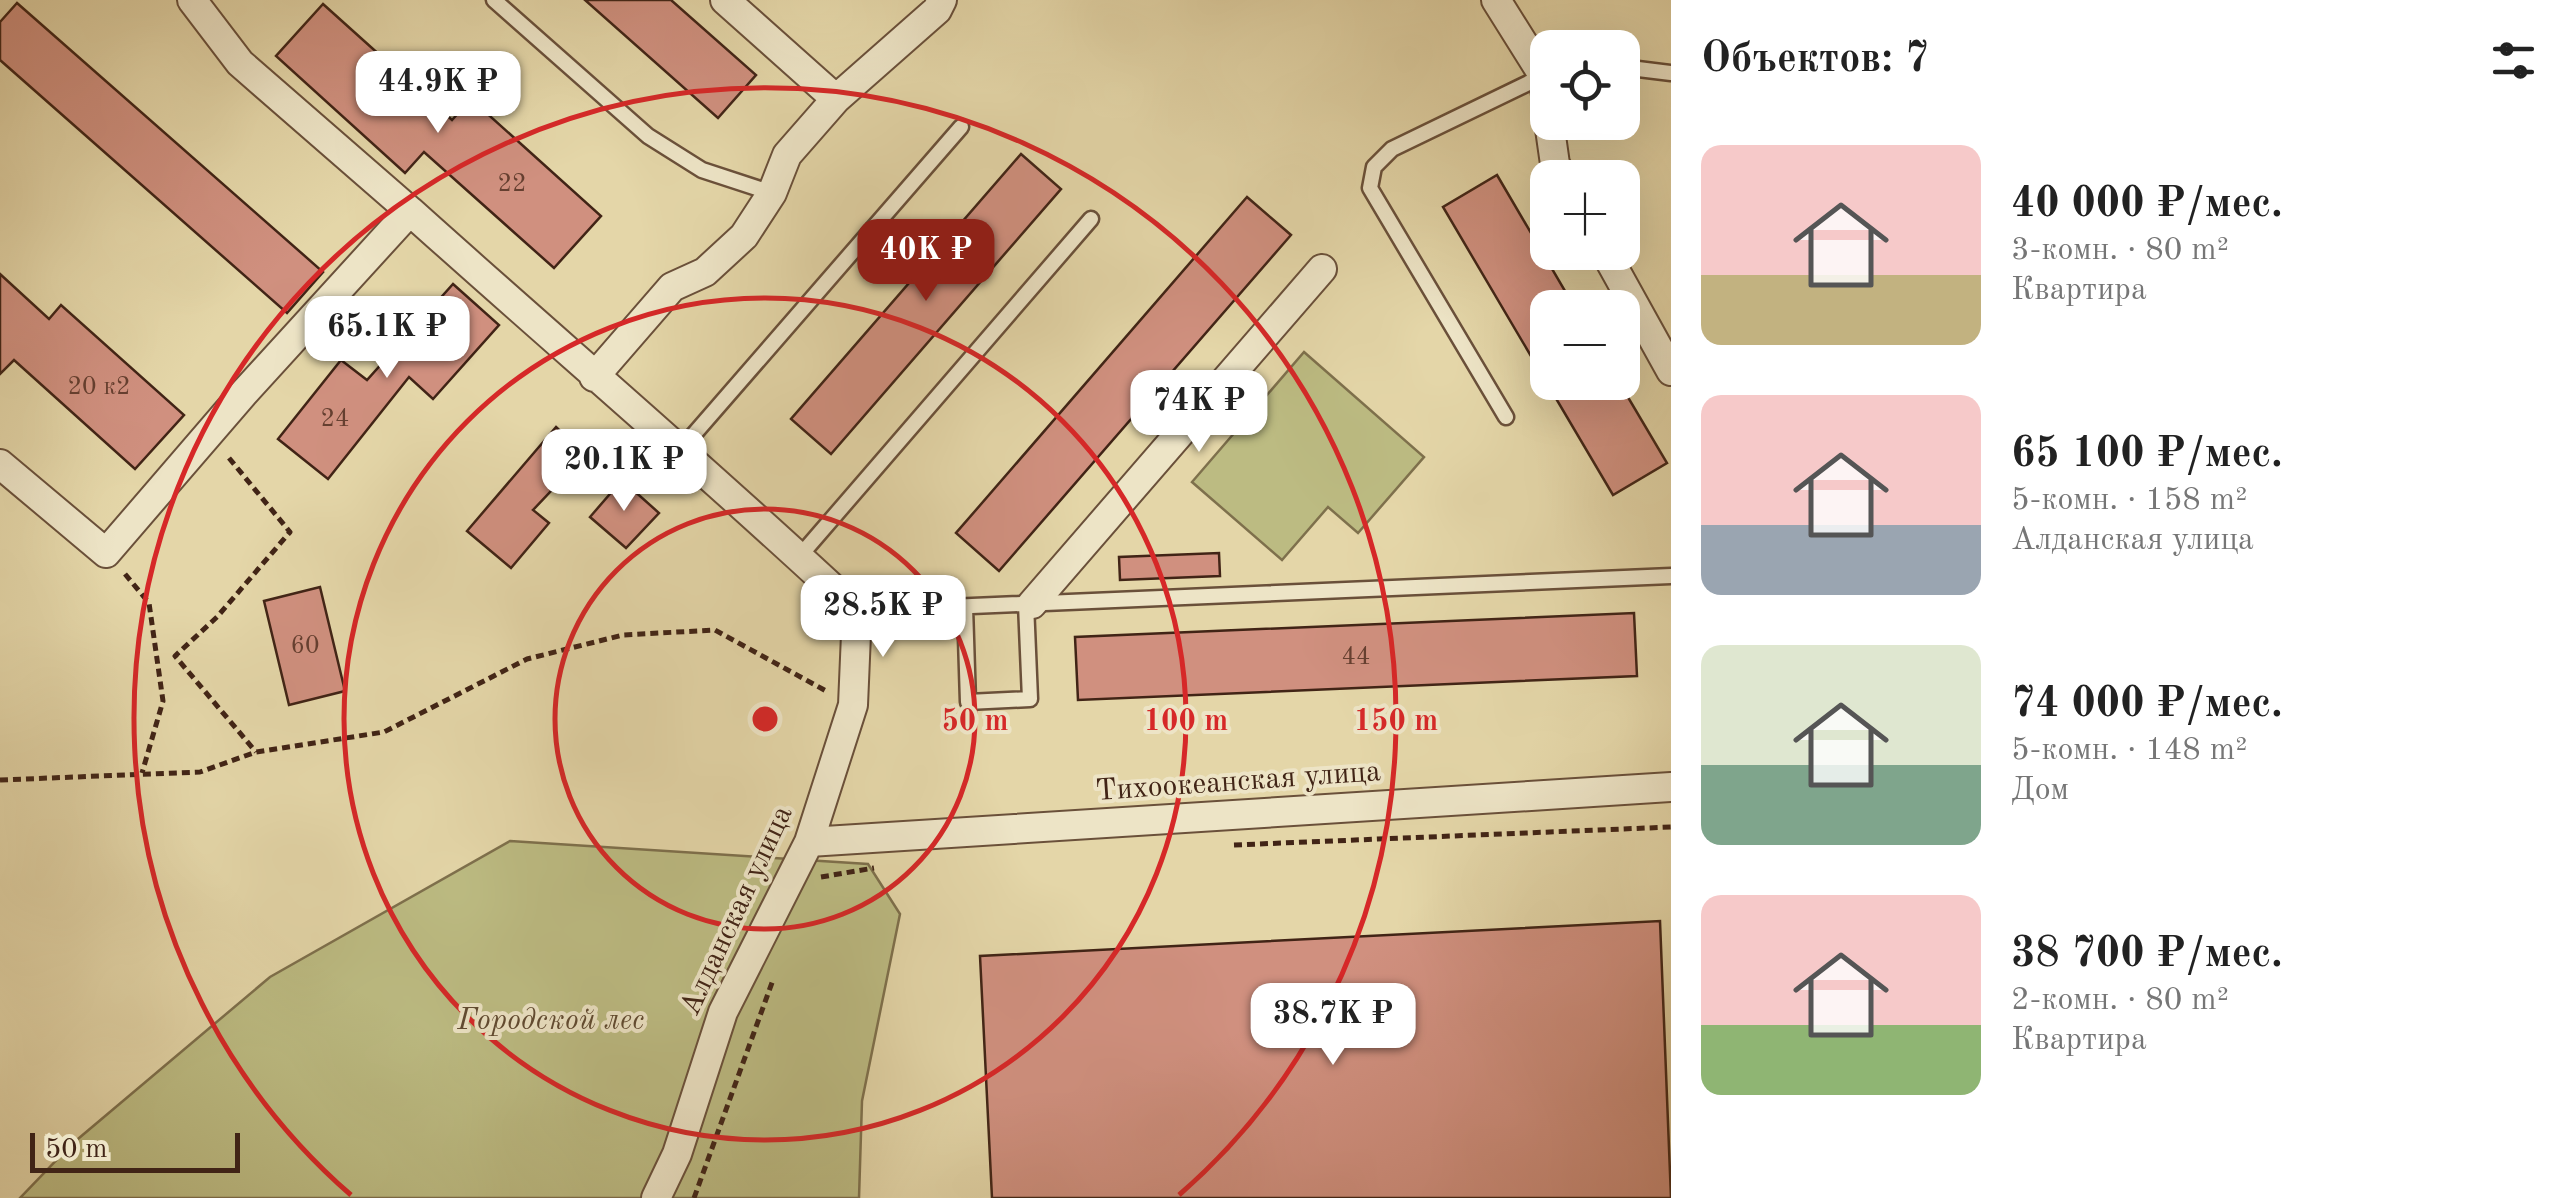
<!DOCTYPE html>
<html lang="ru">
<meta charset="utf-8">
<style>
:root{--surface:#fff;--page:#f6f6f6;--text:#222;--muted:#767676;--accent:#8f2418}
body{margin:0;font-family:"Old Standard TT",serif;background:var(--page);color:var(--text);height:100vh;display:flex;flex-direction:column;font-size:38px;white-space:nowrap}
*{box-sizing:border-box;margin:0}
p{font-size:32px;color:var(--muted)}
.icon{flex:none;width:55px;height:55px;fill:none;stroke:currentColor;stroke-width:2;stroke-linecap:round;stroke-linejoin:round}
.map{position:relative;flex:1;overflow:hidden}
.side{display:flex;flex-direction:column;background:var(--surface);width:900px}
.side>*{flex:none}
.fabs{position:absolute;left:1530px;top:30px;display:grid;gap:20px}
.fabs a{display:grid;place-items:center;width:110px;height:110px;border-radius:20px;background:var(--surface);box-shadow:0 10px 40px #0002;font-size:50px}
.scale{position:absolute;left:30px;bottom:25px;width:210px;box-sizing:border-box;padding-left:10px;border:5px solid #412416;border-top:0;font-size:28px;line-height:35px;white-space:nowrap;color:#412416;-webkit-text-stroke:8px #ede4c6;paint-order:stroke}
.price{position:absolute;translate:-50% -85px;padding:0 22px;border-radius:20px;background:#fff;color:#222;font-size:32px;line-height:65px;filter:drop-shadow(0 2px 5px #0008)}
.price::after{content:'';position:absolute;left:50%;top:60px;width:30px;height:22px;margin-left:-15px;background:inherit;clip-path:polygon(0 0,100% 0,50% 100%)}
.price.selected{background:var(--accent);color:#fff}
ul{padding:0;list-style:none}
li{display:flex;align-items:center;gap:30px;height:250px;padding:0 30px}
li span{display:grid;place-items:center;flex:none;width:280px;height:200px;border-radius:20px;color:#555}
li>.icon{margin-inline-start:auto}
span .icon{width:120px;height:120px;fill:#fffc;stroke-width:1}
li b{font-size:42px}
h2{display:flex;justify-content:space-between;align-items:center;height:120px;padding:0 30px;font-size:42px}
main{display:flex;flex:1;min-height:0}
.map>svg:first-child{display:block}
</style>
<main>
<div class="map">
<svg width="1671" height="1198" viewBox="0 0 1671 1198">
<rect width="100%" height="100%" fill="#e4d6a8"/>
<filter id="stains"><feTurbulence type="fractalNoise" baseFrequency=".002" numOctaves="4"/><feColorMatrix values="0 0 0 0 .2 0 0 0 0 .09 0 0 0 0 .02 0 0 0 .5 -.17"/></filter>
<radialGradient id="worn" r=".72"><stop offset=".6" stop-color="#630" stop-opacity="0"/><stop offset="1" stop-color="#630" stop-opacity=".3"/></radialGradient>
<path fill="#bcbb82" stroke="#7e704c" stroke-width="2.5" d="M1304,352l120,105 -66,76 -30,-26 -46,53 -90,-78z
M510,841l358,23 32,50 -38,187 -3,97h-839l52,-54 198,-167z"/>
<path fill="#d0907f" stroke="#412416" stroke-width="2.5" d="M585,0h86l85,75 -38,43z
M17,3l306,269 -36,41 -287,-253v-38z
M323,4l129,116 19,-21 130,117 -47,52 -130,-116 -19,21 -129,-117z
M1021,154l40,35 -230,265 -40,-35z
M1497,175l78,133h-27v74h71l48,81 -54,32 -170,-288z
M1247,197l44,38 -292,336 -43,-38z
M0,274l49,45 12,-14 123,110 -49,54 -121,-109 -14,14z
M453,284l46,41 -66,74 -24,-22 -81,102 -50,-40 63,-79 26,20z
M556,427l29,28 -52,55 16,13 -38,45 -44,-37z
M622,480l37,33 -33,35 -36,-31z
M1219,553l1,23 -100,4 -1,-23z
M320,587l25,104 -56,14 -25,-104z
M1634,613l3,63 -559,24 -3,-63z
M1660,921l11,277h-679l-12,-242z"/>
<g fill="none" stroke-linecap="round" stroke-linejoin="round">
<g stroke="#6a503a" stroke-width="19">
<path id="lane" d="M494,0l154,136 54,34 70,23
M1622,67l49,6
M1506,417l-136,-229 4,-21 18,-18 155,-75
M682,448l279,-321
M799,557l292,-338
M965,607l3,95 62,-3 -4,-95
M857,611l814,-35"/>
</g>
<g stroke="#6a503a" stroke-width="32">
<path id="street" d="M1496,0l47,75 5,34
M836,99l101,-89 5,-10
M1549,122l6,42 8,14
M410,211c149,134 301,263 447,400l-4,94 -44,137 -86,170 -46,142 -21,44
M1605,252l66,119
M594,377l78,-90 33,-15 39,-36 28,-43 15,-38 49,-56 -111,-99
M0,464l106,89 137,-159 167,-183 -170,-148 -48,-63
M1032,604l290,-335
M809,842l862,-55"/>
</g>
<path stroke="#412416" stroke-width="5" stroke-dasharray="8 5" stroke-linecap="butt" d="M229,458l61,74 -73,85 -42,39 81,96
M125,574l24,29 14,98 -21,72
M0,780l200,-8 56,-20 128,-20 143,-73 96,-24 92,-5 113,62
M1234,845l437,-18
M821,877l53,-9
M694,1198l79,-218"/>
<use href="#lane" stroke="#ede4c6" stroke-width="14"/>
<use href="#street" stroke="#ede4c6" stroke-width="28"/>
</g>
<g fill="none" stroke="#d62828" stroke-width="5">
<circle cx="765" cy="719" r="210"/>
<circle cx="765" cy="719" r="421"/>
<path d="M351 1195A631 631 0 1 1 1179 1195"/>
</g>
<g text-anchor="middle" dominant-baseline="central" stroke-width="8" stroke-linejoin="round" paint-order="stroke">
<g font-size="25" fill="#653f30">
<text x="512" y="184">22</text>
<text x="99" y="387">20 к2</text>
<text x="335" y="419">24</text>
<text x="305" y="646">60</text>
<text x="1356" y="657">44</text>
</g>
<g font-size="30" fill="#412416" stroke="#ede4c6">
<text transform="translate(1238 782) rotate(-4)">Тихоокеанская улица</text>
<text transform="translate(737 911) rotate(-65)">Алданская улица</text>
</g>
<g font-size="30" font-style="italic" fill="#604a31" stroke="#ede4c6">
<text x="551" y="1021">Городской лес</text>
</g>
</g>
<circle cx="765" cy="719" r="15" fill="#d62828" stroke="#ede4c6" stroke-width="5"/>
<g font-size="30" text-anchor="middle" font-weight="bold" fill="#d62828" stroke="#ede4c6" stroke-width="8" stroke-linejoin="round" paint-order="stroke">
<text x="975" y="730">50 m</text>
<text x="1186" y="730">100 m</text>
<text x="1396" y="730">150 m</text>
</g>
<rect width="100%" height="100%" filter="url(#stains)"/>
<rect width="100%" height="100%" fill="url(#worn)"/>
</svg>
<div class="fabs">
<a><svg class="icon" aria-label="locate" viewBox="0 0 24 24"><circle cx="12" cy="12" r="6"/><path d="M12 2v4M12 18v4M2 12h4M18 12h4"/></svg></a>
<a>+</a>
<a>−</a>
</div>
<div class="scale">50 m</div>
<b class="price" style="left:438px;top:136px">44.9K ₽</b>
<b class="price selected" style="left:926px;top:304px">40K ₽</b>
<b class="price" style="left:387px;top:381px">65.1K ₽</b>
<b class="price" style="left:1199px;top:455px">74K ₽</b>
<b class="price" style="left:624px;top:514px">20.1K ₽</b>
<b class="price" style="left:883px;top:660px">28.5K ₽</b>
<b class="price" style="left:1333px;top:1068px">38.7K ₽</b>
</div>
<section class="side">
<h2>Объектов: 7<svg class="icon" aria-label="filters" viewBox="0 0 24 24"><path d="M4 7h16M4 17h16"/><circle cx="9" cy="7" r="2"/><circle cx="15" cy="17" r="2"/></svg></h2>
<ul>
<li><span style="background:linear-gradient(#f6c9c9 65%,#c2b280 0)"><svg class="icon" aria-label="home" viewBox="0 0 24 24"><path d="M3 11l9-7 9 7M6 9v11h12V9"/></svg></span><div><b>40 000 ₽/мес.</b><p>3-комн. · 80 m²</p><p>Квартира</p></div></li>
<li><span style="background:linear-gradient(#f6c9c9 65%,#9aa5b1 0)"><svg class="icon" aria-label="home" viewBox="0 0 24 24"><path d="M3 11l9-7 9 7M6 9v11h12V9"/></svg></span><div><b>65 100 ₽/мес.</b><p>5-комн. · 158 m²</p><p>Алданская улица</p></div></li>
<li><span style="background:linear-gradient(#dfe7d0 60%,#7fa58c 0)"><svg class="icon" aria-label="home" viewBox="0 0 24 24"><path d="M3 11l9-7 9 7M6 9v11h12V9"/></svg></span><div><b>74 000 ₽/мес.</b><p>5-комн. · 148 m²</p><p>Дом</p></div></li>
<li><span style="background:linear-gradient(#f6c9c9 65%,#8fb573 0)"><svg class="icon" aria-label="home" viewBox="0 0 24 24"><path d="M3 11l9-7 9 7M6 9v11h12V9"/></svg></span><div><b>38 700 ₽/мес.</b><p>2-комн. · 80 m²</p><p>Квартира</p></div></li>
</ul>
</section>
</main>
